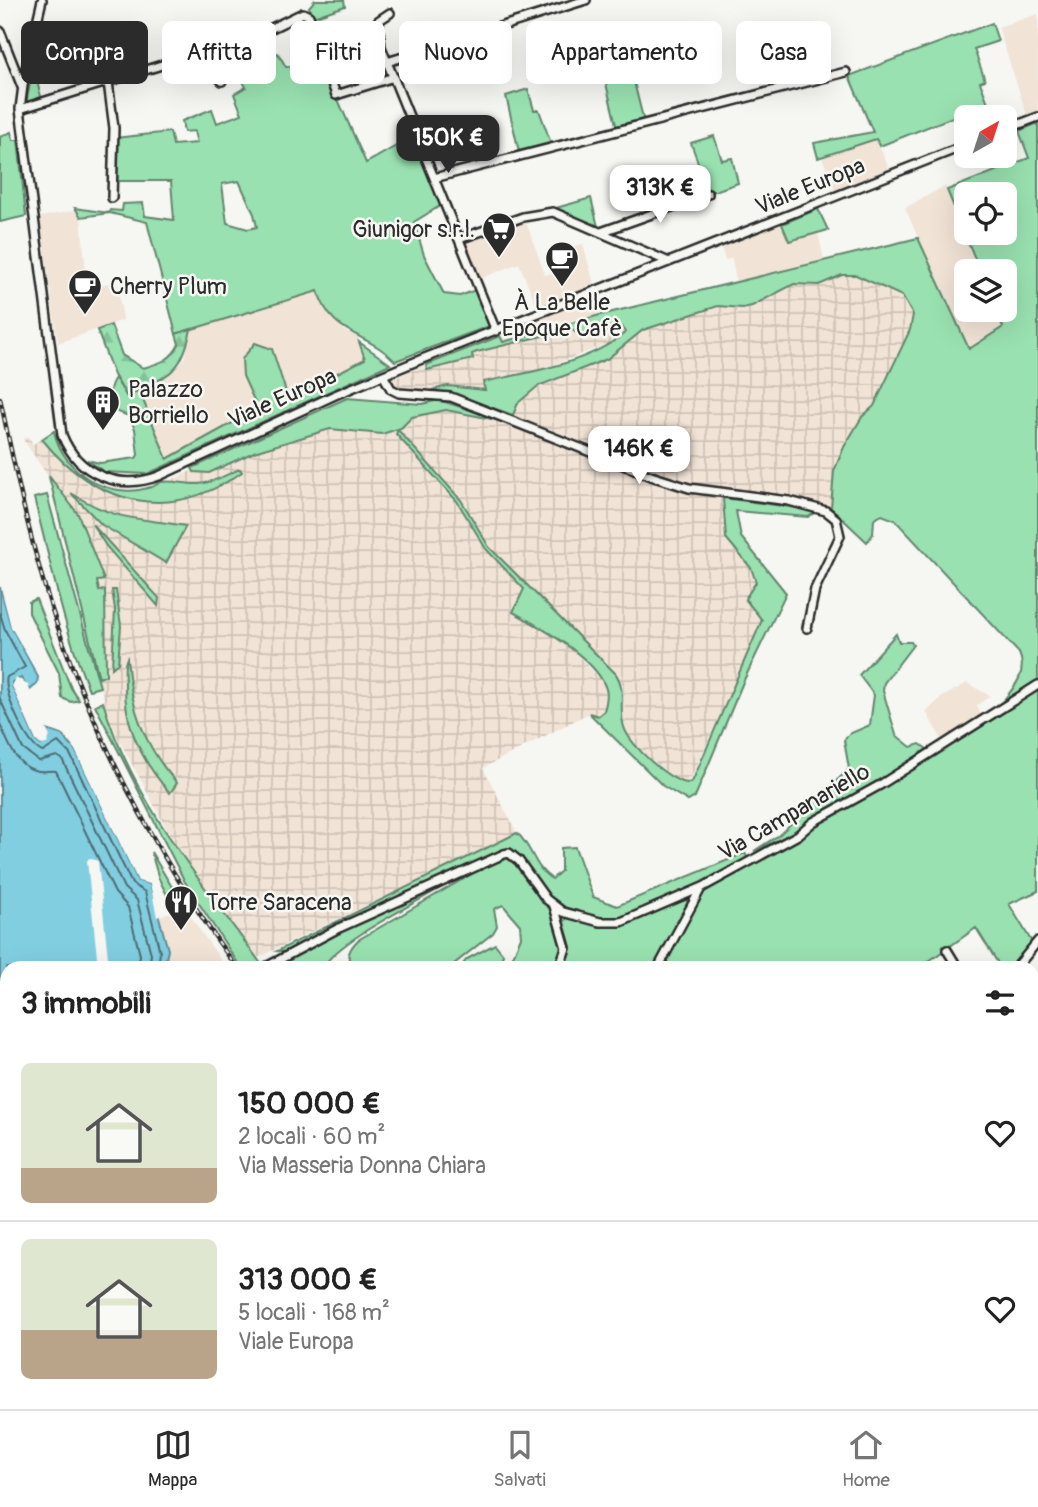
<!DOCTYPE html>
<html lang="it">
<meta charset="utf-8">
<style>
:root{--surface:#fff;--page:#f6f6f6;--text:#222;--muted:#767676;--line:#e0e0e0;--accent:#2b2b2b}
body{margin:0;font-family:Pangolin,sans-serif;background:var(--page);color:var(--text);height:100vh;display:flex;flex-direction:column;font-size:26px;white-space:nowrap}
*{box-sizing:border-box;margin:0}
p{font-size:23px;color:var(--muted)}
.icon{flex:none;width:38px;height:38px;fill:none;stroke:currentColor;stroke-width:2;stroke-linecap:round;stroke-linejoin:round}
.map{position:relative;flex:1;overflow:hidden}
.panel{position:absolute;left:0px;top:961px;width:1040px;height:450px;display:flex;flex-direction:column;background:var(--surface);border-radius:21px 21px 0 0;box-shadow:0 7px 28px #0002}
.panel>*{flex:none}
.banner{position:absolute;left:21px;top:21px;width:998px;height:63px;display:flex;gap:14px}
.needle{width:46px;rotate:39deg}
.buttons{position:absolute;left:954px;top:105px;display:grid;gap:14px}
.buttons a{display:grid;place-items:center;width:63px;height:63px;border-radius:10px;background:var(--surface);box-shadow:0 7px 28px #0002;font-size:35px}
.price{position:absolute;translate:-50% -60px;padding:0 16px;border-radius:14px;background:#fff;color:#222;font-size:23px;line-height:46px;filter:drop-shadow(0 2px 4px #0008)}
.price::after{content:'';position:absolute;left:50%;top:42px;width:21px;height:16px;margin-left:-10px;background:inherit;clip-path:polygon(0 0,100% 0,50% 100%)}
.price.current{background:var(--accent);color:#fff}
ul{padding:0;list-style:none}
li{display:flex;align-items:center;gap:21px;height:175px;padding:0 21px}
li+li{border-top:2px solid var(--line)}
li span{display:grid;place-items:center;flex:none;width:196px;height:140px;border-radius:10px;color:#555}
li>.icon{margin-inline-start:auto}
span .icon{width:84px;height:84px;fill:#fffc;stroke-width:1}
li b{font-size:30px}
h2{display:flex;justify-content:space-between;align-items:center;height:84px;padding:0 21px;font-size:30px}
.tag{padding:0 24px;border-radius:10px;background:var(--surface);box-shadow:0 7px 28px #0002;font-size:24px;line-height:63px}
.tag.current{background:var(--accent);color:#fff}
.tabs{display:flex;justify-content:space-around;align-items:center;height:98px;border-top:2px solid var(--line);background:var(--surface);font-size:19px;color:var(--muted)}
.tabs a{display:grid;justify-items:center;gap:4px}
.tabs .current{color:var(--accent)}
.map>svg:first-child{display:block}
</style>
<div class="map">
<svg width="1038" height="1409" viewBox="0 0 1038 1409">
<defs>
<pattern id="industrial-grid" width="8" height="8" patternUnits="userSpaceOnUse" patternTransform="scale(1.75)"><rect width="8" height="8" fill="#f1e3d6"/><path d="M0 4h8M4 0v8" fill="none" stroke="#cfc3b8"/></pattern>
<pattern id="forest-firs" width="22" height="20" patternUnits="userSpaceOnUse" patternTransform="scale(1.75)"><rect width="22" height="20" fill="#99e1b0"/><path d="M5 1l3.5 6h-7zM16 11l3.5 6h-7z" fill="#84c198"/></pattern>
</defs>
<rect width="100%" height="100%" fill="#f6f6f2"/>
<filter id="ink" filterUnits="userSpaceOnUse"><feTurbulence type="fractalNoise" baseFrequency=".0143" numOctaves="2"/><feDisplacementMap in="SourceGraphic" scale="14" xChannelSelector="R" yChannelSelector="G"/><feConvolveMatrix kernelMatrix="1 2 1 2 8 2 1 2 1" color-interpolation-filters="sRGB"/></filter>
<g filter="url(#ink)">
<path fill="#f1e3d6" d="M1038,14v97l-11,4 -29,-88z
M876,139l13,30 -54,21 -13,-33z
M945,186l35,85h-14v39h30l7,17 -35,23 -63,-142z
M77,210l4,7 6,70 30,-5 6,38 -65,23 -18,-126z
M525,219l20,56 20,-5 -6,-20 24,-6 11,40 -57,23 -18,-44 -40,16 -18,-39z
M782,224l7,17 29,-8 6,27 -88,22 -4,-24 -7,2 -4,-13z
M319,291l25,40 13,5 9,23 -78,39 -12,-39 -33,17 16,33 -92,50 -28,-69 37,-21 9,-12 6,-28z
M593,297l7,18 -97,27 -3,-6z
M967,683l23,13 -13,9 4,11 -39,24 -16,-28 15,-14z
M184,907l42,61h-62l4,-18 -11,-33z"/>
<path fill="url(#industrial-grid)" d="M842,275h14l46,21 11,19 -3,15 -36,76 -13,11 -27,54 -3,37 -32,-8 -77,-10 4,48 25,30 5,14 -3,31 10,7 -74,163h-10l-40,-34 -15,-19 -1,-45 -134,-138 -28,-47 -63,-69 -2,3 61,67 29,48 38,40 -11,23 48,26 39,40 6,10 -2,23 -6,5 -9,-3 -106,55 34,65 -260,125 -81,-112 -66,-123 -63,-248 -24,-36 5,-3 5,8 9,-5 46,45 25,10 22,6 43,1 62,-32 -40,15 -34,-1 27,-13 16,3 45,-21 76,-23 33,3 38,-4 11,-11 34,-7 61,12 11,-19 20,-17 69,-27 36,-29 75,-24 24,2 52,-24 25,1z
M622,327l4,6 -11,8 -75,29 -57,13 2,7 -37,-4 -33,5 -16,-3 -10,-8 37,-15 2,5 45,-12 -2,-4 6,-2 94,-23 13,9z"/>
<path fill="#99e1b0" stroke="#62866e" stroke-width="2" fill-rule="evenodd" d="M315,0h29l1,6 -32,11 -4,-10z
M992,23l6,18 -24,8 11,31 -5,2 8,21 -108,43 -4,-7 -58,19 -4,-15 59,-11 -24,-56z
M244,41l10,25 24,-13 8,14 10,-1 3,5 26,-1 41,93 50,-28 27,69 -29,18 10,33 20,39 16,2 18,-7 14,36 -97,36c-28,-29 -64,-25 -77,-70l-142,43 -29,-112 -37,-9 -29,4 -6,-9 34,5 1,-3 12,1 1,-7 20,-1 2,13 29,4 -3,-39h-57l1,-43 55,-6 3,13 24,-2 -3,-12 -10,1 -2,-11 30,-12 5,14 25,-9 -8,-20 12,-7 -7,-13 -6,2 -12,-27zM239,181l15,33 3,13 -9,2 -21,-6 -5,-39z
M55,47l4,17 -24,10 7,26 -16,4 10,-51z
M628,58l16,64 -27,7 -15,-62z
M528,89l6,21h5l13,36 -32,10 -14,-60z
M1038,123v557l-36,22c12,-14 26,-29 17,-49l-124,-133 -13,-5 -8,4 -1,15 -6,8 -36,-34 3,-37 10,-24 18,-30 12,-11 36,-76 3,-15 -11,-19 -46,-21h-14l-23,10 -25,-1 -42,22 -10,2 -24,-2 -75,24 -36,29 -69,27 -20,17 -5,12 -63,-22 -18,-3 16,-4 37,4 -2,-8c47,-10 105,-18 143,-50l-4,-5 -39,11 -12,-9 -94,23 -5,2 1,5 -46,11 -1,-5 74,-29 3,6 97,-27 318,-77 51,111 34,-22 -7,-17h8v-39h-24l-33,-81 82,-32 -10,-27zM966,194h38v39h-38z
M11,132l2,8h5l8,76 -26,6v-85z
M714,136l8,24 10,-2 6,25 -29,10 -18,-50z
M591,198l7,29 -41,-15 -1,-4z
M818,209l10,21 -39,11 -7,-17z
M359,342l31,22 -243,110 -42,-2 -18,-12 13,3 36,-5 2,-3 -3,-26 -6,-13 -14,-5c-5,-12 -8,-22 0,-33l12,19 12,-7 28,69 91,-50 -15,-33 -1,-17 13,-16 17,6 16,49 77,-39z
M347,398l75,6 17,-4 68,22 -61,-12 -34,7 -11,11 -19,6 -52,-5 -76,23 -45,21 -15,-1 -2,-4z
M398,430l63,70 28,47 127,127c11,17 2,34 8,53 5,18 47,56 65,56l4,-3 69,-160 -17,-21 11,-17 -5,-14 -25,-30 -3,-40 90,12v4l-5,3 -72,-6 5,26 45,56 -43,89 -48,115 -7,4 -25,-15 -74,-73 9,3 6,-5c2,-7 4,-15 2,-22 -9,-30 -67,-63 -93,-77l11,-23 -38,-40 -29,-48 -61,-67z
M54,431c9,42 55,70 97,56 3,0 7,-4 10,-5 12,-2 26,3 38,2 15,-1 28,-10 41,-15l2,3c-72,52 -147,33 -200,-33z
M49,476l29,38 26,66 -7,1 2,10 6,-1 1,85 -7,3z
M71,493c46,29 65,24 115,33l-20,37 -64,-38z
M47,495l53,192 -11,3c-26,-63 -38,-126 -55,-192z
M92,524l67,74 -1,8 -52,-60z
M112,590h4l5,36 -3,37 -6,5 3,-59z
M36,599l35,89 8,12 -8,2 -9,-4 -3,-25 -30,-60v-11z
M896,634l3,8h12l2,3 -29,38 -1,8 13,44 15,12 9,-3 7,5 -48,34 -82,48 -43,20 25,-16 70,-66 -5,-29 5,-6 21,-9 4,-30 -15,-20z
M127,658c4,50 16,87 50,125l-7,10c-28,-31 -46,-67 -45,-109 0,-8 -2,-19 2,-26z
M1038,688v203l-29,13 24,40 -19,24h-13l-25,-40 -57,40h-258c19,-23 23,-62 46,-81 33,-26 81,-32 109,-63z
M103,702c29,98 100,182 159,263l-21,3 -56,-86 -90,-177z
M517,833c15,13 17,35 35,46l9,-8v-23l14,-1 18,50 24,9 128,-53 2,4c-17,17 -107,60 -131,63 -19,2 -46,-7 -61,-18 -20,-13 -25,-42 -46,-52l-222,102 -10,-1z
M151,852l33,55 -10,2 -15,-30z
M503,856l17,10 16,26 14,14 13,48 -8,14h-47l13,-31 -1,-12 -17,-20 -9,4 3,17 -4,7 -44,35h-96c-8,-11 -4,-19 5,-28z
M466,873c-36,24 -124,63 -144,95h-36l-5,-8z
M683,898l6,5 -33,65h-94c9,-17 6,-24 -1,-41l7,-11 36,9z
M495,944l8,10 -4,14h-39l7,-9z"/>
<path fill="url(#forest-firs)" stroke="#62866e" stroke-width="2" d="M111,325l11,30 21,13c17,-5 29,-8 36,-24l-3,-10 15,-5c-10,48 -24,45 -64,68l-13,-22 -17,-45z"/>
<path fill="#82cee1" stroke="#5f8d98" stroke-width="2" d="M0,587l11,40 27,50 -1,7 -7,6 -9,-12 -9,4v4l24,55 5,4 8,-9 -2,-6 15,5 13,15 63,131 12,3 18,66 -4,18h-157v436h661l8,5h-676z"/>
<path fill="#f6f6f2" d="M0,584l14,41 22,40 5,15 -30,-53z
M16,678l12,7 3,8 -12,-11 -4,4 27,55 4,-4 -1,-11 5,10 -3,8 -6,1 -5,-4 -24,-55z
M61,731l17,17 63,131 7,-1 5,4 7,34 -3,1 -7,-33 -12,-3 -63,-131z
M89,858l9,3 11,107 -11,-1 -11,-106z"/>
<g fill="none" stroke-linecap="round" stroke-linejoin="round">
<path stroke="#4e6c74" stroke-width="2" d="M0,613l5,17 20,37 -18,10c-5,14 21,72 36,75l15,-10 12,12 62,130 13,8 15,60 -2,16
M0,699l23,50 16,12 18,-5 5,3 62,129 13,12 14,54 -2,14
M0,724c8,17 14,40 34,46 8,3 15,0 22,1l59,122 13,14 12,48 -2,13"/>
<g stroke="#2b2b2b" stroke-width="12">
<path id="minor" d="M42,0l-18,78 -4,31 42,326c16,40 57,56 97,41l176,-81 87,-36 544,-214
M390,13l-12,8 3,26 115,284
M0,31l22,56
M202,52l7,16 13,13
M387,62l199,-62
M108,82l6,46 -2,70
M20,109l235,-73 48,-23 6,3 27,79 58,-18
M1004,130l34,-13
M434,178l412,-106
M601,232l107,-38
M459,239l64,-22 30,-5 116,50
M383,375l8,14 8,4 52,4 200,79 38,12 100,13 37,10 10,8 4,17 -25,53 -8,39
M554,906l12,42 -7,20
M947,950l11,18
M264,968l75,-40 165,-74 5,-1 10,8 27,38 17,13 37,10h21l82,-35 95,-52 15,-13 67,-37 158,-100
M658,968l42,-78
M1016,968l22,-27
M1032,1095l6,9
M1032,1220l6,-5
M1032,1256l6,8
M931,1404l3,5
M830,1409l6,-5"/>
</g>
<use href="#minor" stroke="#f6f6f2" stroke-width="7"/>
<g stroke="#2b2b2b" stroke-width="4.5">
<path id="rail" d="M0,398c16,76 32,154 57,227 42,122 105,239 180,343
M725,1404l10,5"/>
</g>
<use href="#rail" stroke="#f6f6f2" stroke-width="2" stroke-dasharray="5" stroke-linecap="butt"/>
</g>
</g>
<defs>
<g id="supermarket-pin" transform="scale(1.75)"><path d="M0 17L-7.5 6A9.5 9.5 0 1 1 7.5 6Z" fill="#2b2b2b" stroke="#f6f6f2"/><path d="M-6-5.5h2.5l.6 2H6L4.5 2H-2.5L-4.4-4H-6ZM-1.5 3.2a1.3 1.3 0 1 0 .1 0ZM3 3.2a1.3 1.3 0 1 0 .1 0Z" fill="#fff"/></g>
<g id="cafe-pin" transform="scale(1.75)"><path d="M0 17L-7.5 6A9.5 9.5 0 1 1 7.5 6Z" fill="#2b2b2b" stroke="#f6f6f2"/><path d="M-5.5-4.5H6V0H3Q3 3.5 0 3.5H-2.5Q-5.5 3.5-5.5 0ZM3-3.2v2h1.7v-2ZM-6 4.5H4V6H-6Z" fill="#fff"/></g>
<g id="building-pin" transform="scale(1.75)"><path d="M0 17L-7.5 6A9.5 9.5 0 1 1 7.5 6Z" fill="#2b2b2b" stroke="#f6f6f2"/><path d="M-4-6H4V6H1V3H-1V6H-4ZM-2.5-4.3h1.7v1.8h-1.7ZM.8-4.3h1.7v1.8H.8ZM-2.5-1h1.7V.8h-1.7ZM.8-1h1.7V.8H.8Z" fill="#fff"/></g>
<g id="restaurant-pin" transform="scale(1.75)"><path d="M0 17L-7.5 6A9.5 9.5 0 1 1 7.5 6Z" fill="#2b2b2b" stroke="#f6f6f2"/><path d="M-5-6h1v4h1v-4h1v4h1v-4h1v5L-1.5 .5V6h-2V.5L-5-1ZM5-6V6H3V1.5H1.5Q1.5-4 5-6Z" fill="#fff"/></g>
</defs>
<g fill-rule="evenodd">
<use href="#supermarket-pin" x="499" y="229"/>
<use href="#cafe-pin" x="562" y="258"/>
<use href="#cafe-pin" x="85" y="286"/>
<use href="#building-pin" x="103" y="402"/>
<use href="#restaurant-pin" x="181" y="902"/>
</g>
<g text-anchor="middle" dominant-baseline="central" stroke-width="5" stroke-linejoin="round" paint-order="stroke">
<g font-size="23" fill="#2b2b2b" stroke="#f6f6f2">
<text transform="translate(810 186) rotate(-22)">Viale Europa</text>
<text transform="translate(282 398) rotate(-24)">Viale Europa</text>
<text transform="translate(794 812) rotate(-30)">Via Campanariello</text>
</g>
<g font-size="23" fill="#2b2b2b" stroke="#f6f6f2" text-anchor="start">
<text x="475" y="229" text-anchor="end">Giunigor s.r.l.</text>
<text x="110" y="286">Cherry Plum</text>
<text x="562" y="302" text-anchor="middle">À La Belle<tspan x="562" dy="26">Epoque Cafè</tspan></text>
<text x="128" y="389">Palazzo<tspan x="128" dy="26">Borriello</tspan></text>
<text x="206" y="902">Torre Saracena</text>
</g>
</g>
</svg>
<div class="buttons">
<a><svg class="needle" viewBox="-14 -14 28 28"><path d="M0-13l5 13h-10z" fill="#e53935"/><path d="M0 13l5-13h-10z" fill="#767676"/></svg></a>
<a><svg class="icon" aria-label="locate" viewBox="0 0 24 24"><circle cx="12" cy="12" r="6"/><path d="M12 2v4M12 18v4M2 12h4M18 12h4"/></svg></a>
<a><svg class="icon" aria-label="layers" viewBox="0 0 24 24"><path d="M12 4l9 5-9 5-9-5zM3 14l9 5 9-5"/></svg></a>
</div>
<b class="price current" style="left:448px;top:175px">150K €</b>
<b class="price" style="left:660px;top:225px">313K €</b>
<b class="price" style="left:639px;top:486px">146K €</b>
<div class="banner">
<a class="tag current">Compra</a>
<a class="tag">Affitta</a>
<a class="tag">Filtri</a>
<a class="tag">Nuovo</a>
<a class="tag">Appartamento</a>
<a class="tag">Casa</a>
</div>
<section class="panel">
<h2>3 immobili<svg class="icon" aria-label="filters" viewBox="0 0 24 24"><path d="M4 7h16M4 17h16"/><circle cx="9" cy="7" r="2"/><circle cx="15" cy="17" r="2"/></svg></h2>
<ul>
<li><span style="background:linear-gradient(#dfe7d0 75%,#b9a48a 0)"><svg class="icon" aria-label="home" viewBox="0 0 24 24"><path d="M3 11l9-7 9 7M6 9v11h12V9"/></svg></span><div><b>150 000 €</b><p>2 locali · 60 m²</p><p>Via Masseria Donna Chiara</p></div><svg class="icon" aria-label="heart" viewBox="0 0 24 24"><path d="M12 20l-8-8c-3-5 5-10 8-4 3-6 11-1 8 4z"/></svg></li>
<li><span style="background:linear-gradient(#dfe7d0 65%,#b9a48a 0)"><svg class="icon" aria-label="home" viewBox="0 0 24 24"><path d="M3 11l9-7 9 7M6 9v11h12V9"/></svg></span><div><b>313 000 €</b><p>5 locali · 168 m²</p><p>Viale Europa</p></div><svg class="icon" aria-label="heart" viewBox="0 0 24 24"><path d="M12 20l-8-8c-3-5 5-10 8-4 3-6 11-1 8 4z"/></svg></li>
</ul>
</section>
</div>
<nav class="tabs">
<a class="current"><svg class="icon" aria-label="map" viewBox="0 0 24 24"><path d="M3 6l6-2 6 2 6-2v14l-6 2-6-2-6 2zM9 4v14M15 6v14"/></svg>Mappa</a>
<a><svg class="icon" aria-label="saved" viewBox="0 0 24 24"><path d="M7 4h10v16l-5-4-5 4z"/></svg>Salvati</a>
<a><svg class="icon" aria-label="home" viewBox="0 0 24 24"><path d="M3 11l9-7 9 7M6 9v11h12V9"/></svg>Home</a>
</nav>
